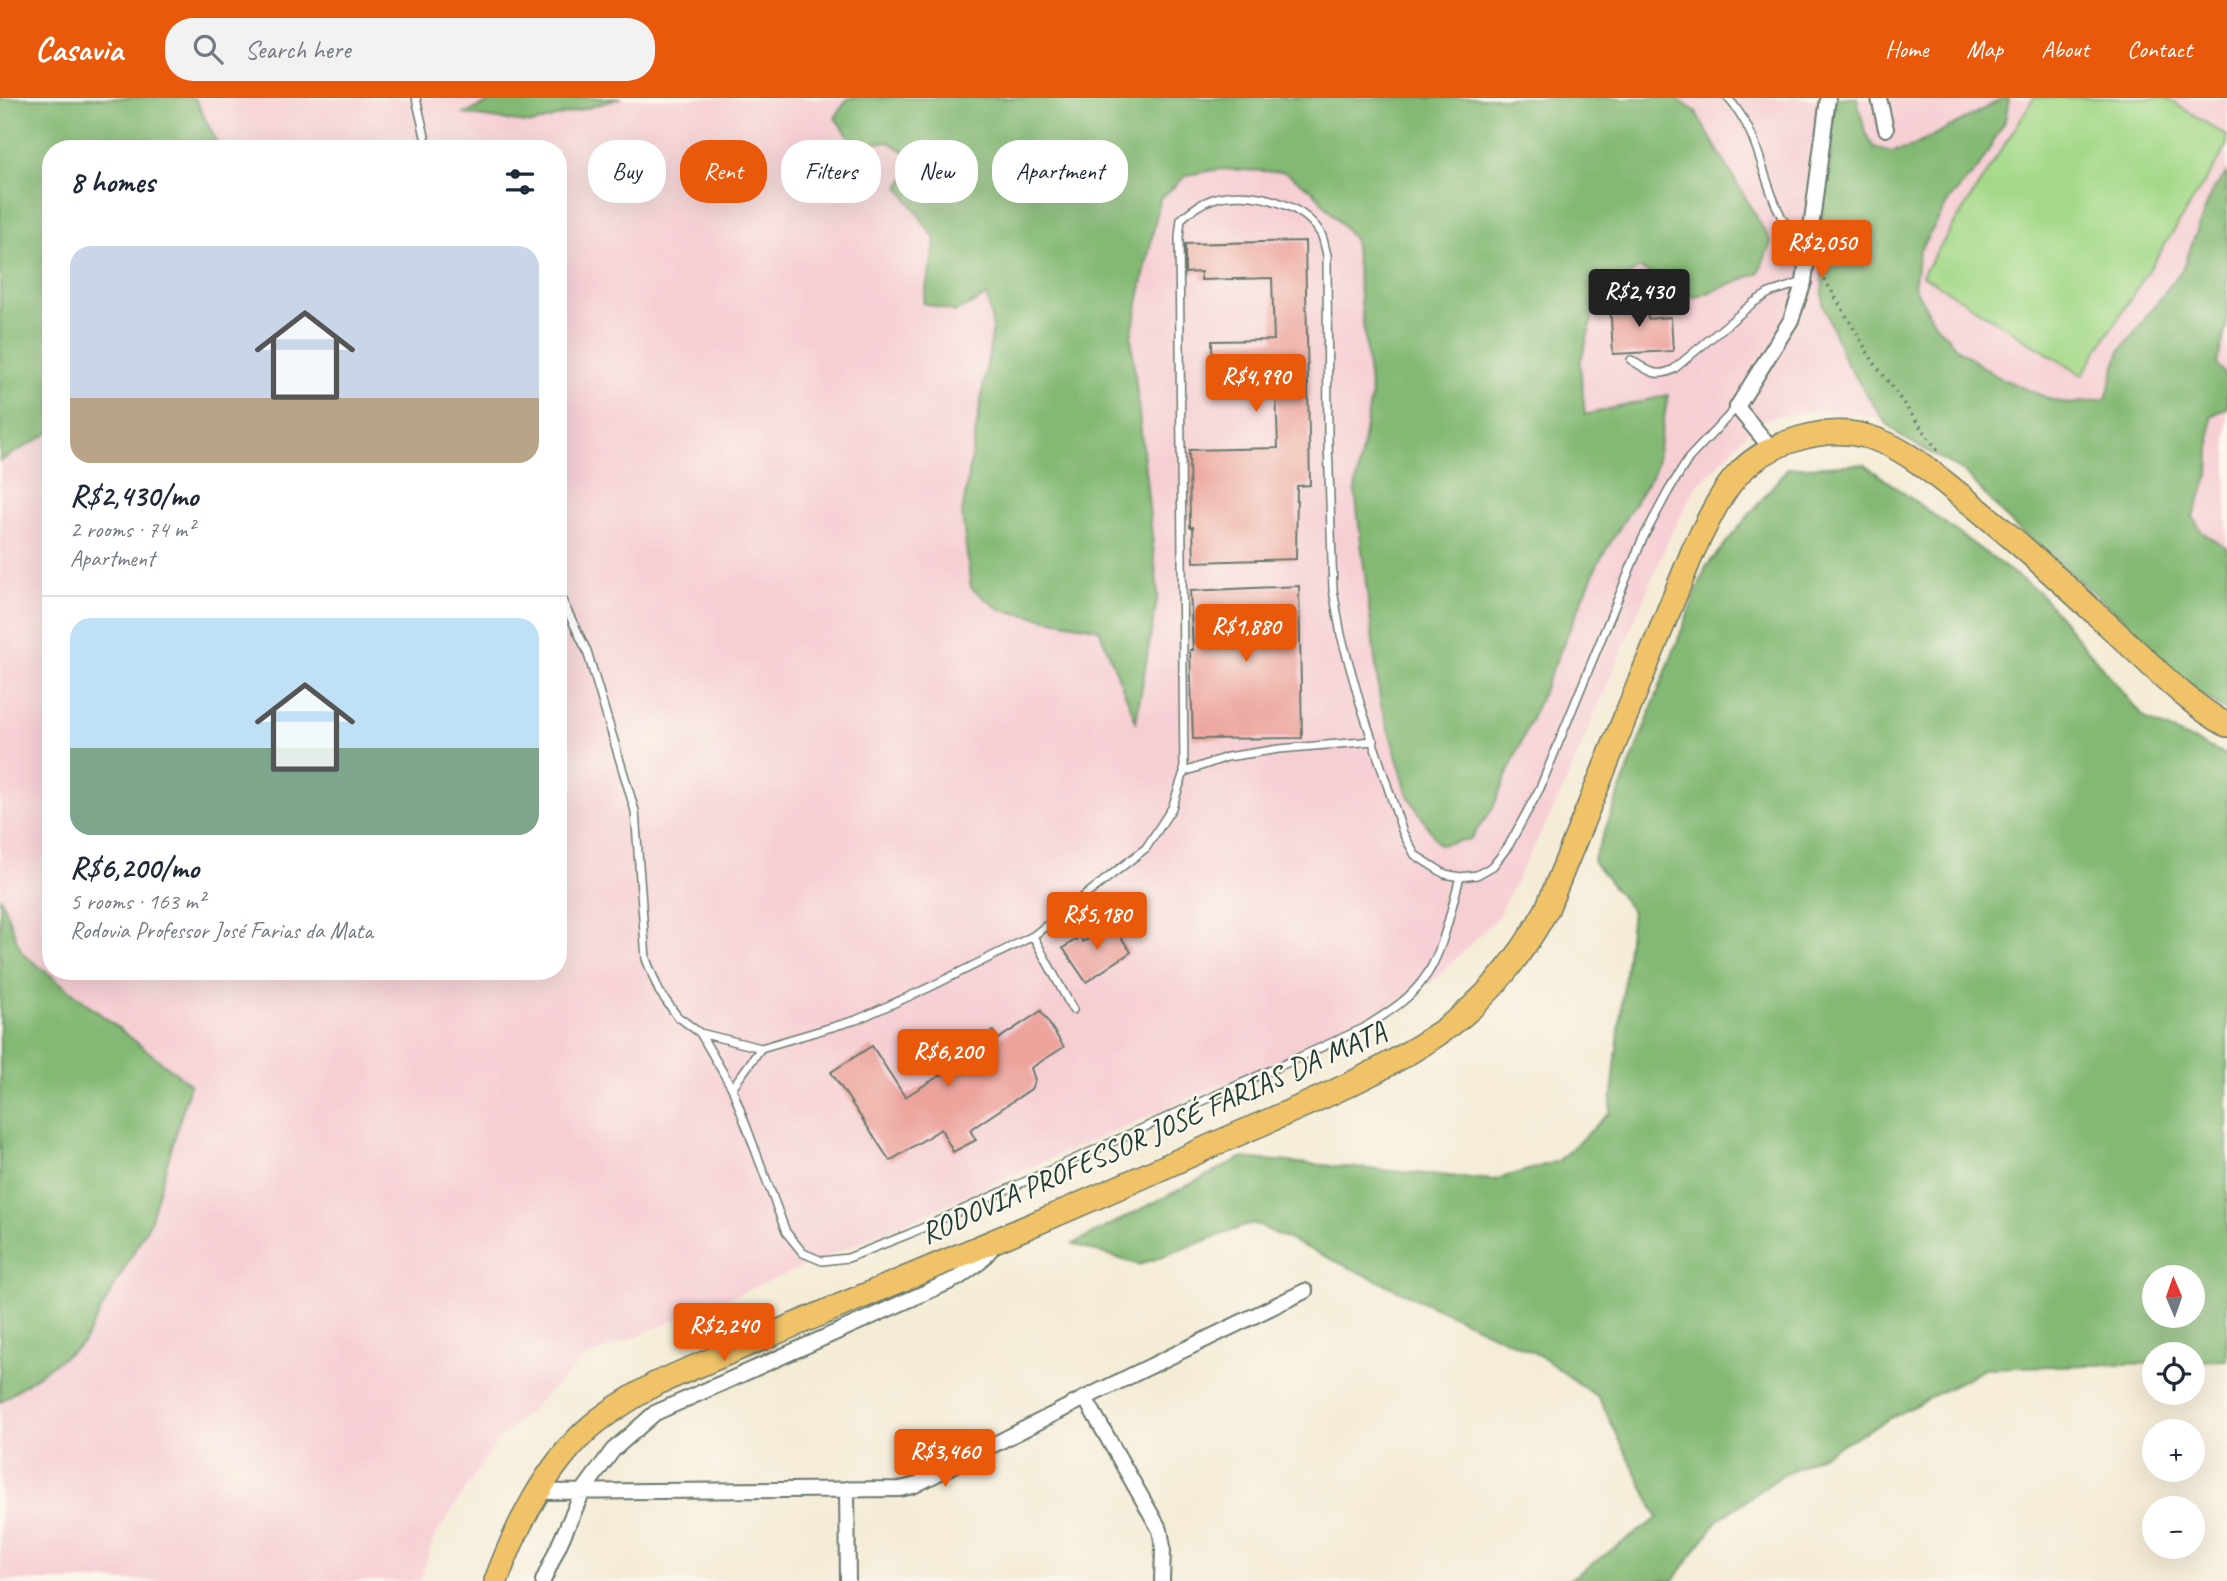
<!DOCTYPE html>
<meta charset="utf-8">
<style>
body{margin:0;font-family:Caveat,sans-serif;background:#f2f2f3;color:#1f2937;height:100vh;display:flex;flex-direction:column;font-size:26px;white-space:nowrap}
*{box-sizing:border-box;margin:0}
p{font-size:23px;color:#747a83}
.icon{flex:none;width:38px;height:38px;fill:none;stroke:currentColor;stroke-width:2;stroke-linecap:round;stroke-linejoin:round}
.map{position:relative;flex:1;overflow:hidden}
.sheet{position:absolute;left:42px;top:42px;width:525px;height:840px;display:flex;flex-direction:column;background:#fff;border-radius:28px;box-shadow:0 7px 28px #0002}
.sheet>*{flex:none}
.top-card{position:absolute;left:588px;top:42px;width:665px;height:63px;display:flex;gap:14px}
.needle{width:46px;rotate:358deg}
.fabs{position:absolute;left:2142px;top:1167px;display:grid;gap:14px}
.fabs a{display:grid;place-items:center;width:63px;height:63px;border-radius:50%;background:#fff;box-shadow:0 7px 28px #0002;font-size:35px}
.price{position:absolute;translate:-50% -60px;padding:0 16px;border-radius:7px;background:#ea580c;color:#fff;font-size:23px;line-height:46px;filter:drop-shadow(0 2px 4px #0008)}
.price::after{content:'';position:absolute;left:50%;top:42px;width:21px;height:16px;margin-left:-10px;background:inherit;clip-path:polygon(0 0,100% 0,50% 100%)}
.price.current{background:#222;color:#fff}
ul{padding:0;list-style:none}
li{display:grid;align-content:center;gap:14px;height:371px;padding:0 28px}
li+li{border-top:2px solid #e0e1e3}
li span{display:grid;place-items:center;height:217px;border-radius:21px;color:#555}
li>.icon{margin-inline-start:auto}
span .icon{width:126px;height:126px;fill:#fffc;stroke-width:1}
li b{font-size:30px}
h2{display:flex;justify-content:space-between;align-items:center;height:84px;padding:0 28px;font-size:30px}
.pill{padding:0 24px;border-radius:28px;background:#fff;box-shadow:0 7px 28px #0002;font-size:24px;line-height:63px}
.pill.current{background:#ea580c;color:#fff}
header{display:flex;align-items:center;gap:42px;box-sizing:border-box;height:98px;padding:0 35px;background:#ea580c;color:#fff}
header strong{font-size:33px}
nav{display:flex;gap:38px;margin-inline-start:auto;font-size:24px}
.search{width:490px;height:63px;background:#f2f2f3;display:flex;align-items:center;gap:18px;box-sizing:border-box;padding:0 24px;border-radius:28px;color:#747a83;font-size:26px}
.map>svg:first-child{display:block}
</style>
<header>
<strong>Casavia</strong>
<div class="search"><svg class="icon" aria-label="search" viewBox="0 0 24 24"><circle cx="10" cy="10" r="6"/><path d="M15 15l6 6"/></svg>Search here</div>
<nav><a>Home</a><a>Map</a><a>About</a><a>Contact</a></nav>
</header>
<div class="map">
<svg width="2227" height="1483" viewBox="0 0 2227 1483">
<rect width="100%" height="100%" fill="#fbf7ec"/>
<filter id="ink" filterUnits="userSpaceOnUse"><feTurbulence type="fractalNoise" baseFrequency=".0143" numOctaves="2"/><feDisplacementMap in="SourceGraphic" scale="14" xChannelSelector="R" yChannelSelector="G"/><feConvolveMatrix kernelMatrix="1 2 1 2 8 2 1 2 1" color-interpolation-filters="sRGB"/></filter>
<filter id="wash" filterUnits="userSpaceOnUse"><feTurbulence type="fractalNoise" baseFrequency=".00686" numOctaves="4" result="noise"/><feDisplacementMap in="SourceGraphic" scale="28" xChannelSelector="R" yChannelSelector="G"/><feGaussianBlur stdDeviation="1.57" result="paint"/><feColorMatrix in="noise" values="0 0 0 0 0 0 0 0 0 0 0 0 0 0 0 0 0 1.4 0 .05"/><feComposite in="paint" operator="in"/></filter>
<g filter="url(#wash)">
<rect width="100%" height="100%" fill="#f5ecd7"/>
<!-- built -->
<path fill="#f6cfd5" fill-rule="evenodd" d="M0,0H2227V588L1926,327L1861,317L1808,314L1758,322L1715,371L1697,387L1671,436L1562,694L1498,818L1437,880L1332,941L1146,1019L836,1155L585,1260L497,1343L434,1440L420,1483H0ZM51,51H558V873H51Z"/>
<!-- green -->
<path fill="#a5d989" stroke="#628b5e" stroke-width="2" d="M2034,0H2166L2227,38V49L2082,277L1922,177Z"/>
<!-- forest -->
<path fill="#84b975" stroke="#527b54" stroke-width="2" fill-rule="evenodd" d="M0,0H195L220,51H51V334L0,363Z
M498,0H621L532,26L464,16Z
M848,0H1675L1695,13L1771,144L1759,175L1695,200L1639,170L1598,199L1580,266L1585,317L1668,297L1655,372L1598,465L1492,712L1470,741L1439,747L1408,697L1380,603L1355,393L1371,298L1354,141L1312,92L1285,74L1219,71L1187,77L1160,101L1131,239L1158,495L1136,623L1099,531L1001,512L971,490L962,416L993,231L987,198L955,214L923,205L936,142L899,89L917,61L889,44L855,46L835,20Z
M1834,0H1857L1865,34L1874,49L1891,54L1910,50L2004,0H2009L2005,23L1979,69L1950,101L1919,154L1914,189L1935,226L1960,253L1998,279L2052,302L2069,306L2106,301L2119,255L2183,170L2212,93L2227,75V232L2225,233L2217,266L2227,280V310L2211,318L2209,377L2193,419L2202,434L2227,450V614L2192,590L2160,562L2124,521L2011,425L1964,374L1902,339L1885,324L1845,263L1823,206L1821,122L1829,76Z
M1864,366L2040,495L2145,621L2227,657V1262L2193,1263V1256H2154V1265L1986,1270L1783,1377L1719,1421L1673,1483H1567L1658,1420L1599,1300L1539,1257L1253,1125L1139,1167L1073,1146L1241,1060L1494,1082L1558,1063L1610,1015L1632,813L1593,763L1706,469L1788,370ZM2154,1180H2193V1218H2154Z
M0,798L22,855L190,986L150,1124L83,1245L0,1304Z"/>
<g id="blocks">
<!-- building -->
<path fill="#eca49d" d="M1305,143L1310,387L1297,388L1296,461L1194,464L1193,429H1190L1189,352L1278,350L1276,293L1213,295L1212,243L1274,242L1272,180L1201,182V174L1185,175V146Z
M1646,201L1648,221L1671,219L1673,253L1613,256L1610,203Z
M1299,488L1302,640L1193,641L1190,552H1193L1190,493Z
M1111,825L1131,854L1086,884L1063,850L1080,839L1083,844Z
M1041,913L1064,949L1031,970L1035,982L1031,991L970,1032L976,1042L953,1054L941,1031L890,1063L831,974L872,948L905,999L952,970L947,964L993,933L998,941Z"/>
</g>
</g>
<g filter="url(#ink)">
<use href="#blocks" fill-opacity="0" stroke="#6a7a6d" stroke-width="2"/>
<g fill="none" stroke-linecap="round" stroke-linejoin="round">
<defs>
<path id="service" d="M416,0L428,51
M1728,0C1761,37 1760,77 1781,118C1787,130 1799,141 1808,152
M1631,262C1648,272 1655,281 1674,271L1753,205L1769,195L1803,184
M558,494L587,553L635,713L646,861L659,893L677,918L700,935L732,990L786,1134L803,1155L822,1163L848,1160L909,1136L1364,930C1385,916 1408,903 1423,882C1443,857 1451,810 1460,779
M1184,674L1179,139L1181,121C1191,112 1200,105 1213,101C1246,90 1303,104 1321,136C1324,142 1325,150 1327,157L1328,344L1333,492L1341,537L1360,605L1403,735L1415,757L1445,776L1460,779L1477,777L1493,768L1509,747L1540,690L1642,442L1669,392L1689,360L1737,309
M1073,912L1033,838L1146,750L1172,710L1184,674L1227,659L1279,651L1374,643
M700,935L761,950
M732,990L761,950L856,922L928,890L1033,838"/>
<path id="minor" d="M1879,0L1886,31
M1771,350L1737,309L1791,222L1804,184L1828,0
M1085,1300L1160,1432L1163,1449L1162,1483
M847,1391L848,1483
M538,1394L900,1391L913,1388L1085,1300L1305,1193
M543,1483L583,1393L613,1352L655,1315L958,1180L980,1164L996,1145"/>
<path id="primary" d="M496,1483C515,1431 546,1369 588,1331C608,1313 632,1300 655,1286C838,1207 1023,1134 1204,1051C1284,1015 1369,984 1441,934C1487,902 1520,860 1547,811L1693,453C1707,425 1720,394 1742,372C1771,344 1825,327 1865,338C1901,347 1930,373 1959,396C2015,440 2068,490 2121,539C2154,569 2187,605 2227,627"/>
</defs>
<!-- service casing -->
<use href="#service" stroke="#6a7a6d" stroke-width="10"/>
<!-- minor casing -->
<use href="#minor" stroke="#6a7a6d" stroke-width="18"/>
<!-- primary casing -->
<use href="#primary" stroke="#6a7a6d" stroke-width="26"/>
<!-- path -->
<path stroke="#6a7a6d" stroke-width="3.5" stroke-dasharray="2 5" stroke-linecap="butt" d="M1821,175L1873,263L1938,353"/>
<!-- service -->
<use href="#service" stroke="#fff" stroke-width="7"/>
<!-- minor -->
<use href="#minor" stroke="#fff" stroke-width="14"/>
<!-- primary -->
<use href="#primary" stroke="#f1c369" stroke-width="23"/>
</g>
</g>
<g text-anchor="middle" stroke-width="5" stroke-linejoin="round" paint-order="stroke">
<!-- street labels -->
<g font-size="30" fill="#1f3d34" stroke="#fbf7ec">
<text transform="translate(1153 1034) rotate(-24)" y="10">RODOVIA PROFESSOR JOSÉ FARIAS DA MATA</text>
</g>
</g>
</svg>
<div class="fabs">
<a><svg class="needle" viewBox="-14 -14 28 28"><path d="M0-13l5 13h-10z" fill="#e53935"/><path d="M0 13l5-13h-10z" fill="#747a83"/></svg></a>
<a><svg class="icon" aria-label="locate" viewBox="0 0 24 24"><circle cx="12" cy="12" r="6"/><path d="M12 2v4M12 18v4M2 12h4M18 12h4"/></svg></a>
<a>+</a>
<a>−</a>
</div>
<b class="price" style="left:1822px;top:182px">R$2,050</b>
<b class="price current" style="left:1639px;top:231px">R$2,430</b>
<b class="price" style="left:1256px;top:316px">R$4,990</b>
<b class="price" style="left:1246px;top:566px">R$1,880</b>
<b class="price" style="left:1097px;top:854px">R$5,180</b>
<b class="price" style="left:948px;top:991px">R$6,200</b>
<b class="price" style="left:724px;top:1265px">R$2,240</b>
<b class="price" style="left:945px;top:1391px">R$3,460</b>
<div class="top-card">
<a class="pill">Buy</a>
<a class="pill current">Rent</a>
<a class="pill">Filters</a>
<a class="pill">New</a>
<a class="pill">Apartment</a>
</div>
<section class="sheet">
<h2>8 homes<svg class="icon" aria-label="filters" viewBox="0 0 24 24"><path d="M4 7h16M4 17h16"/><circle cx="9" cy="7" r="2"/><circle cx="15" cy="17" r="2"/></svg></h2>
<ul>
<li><span style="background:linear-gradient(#c9d6e8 70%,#b9a48a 0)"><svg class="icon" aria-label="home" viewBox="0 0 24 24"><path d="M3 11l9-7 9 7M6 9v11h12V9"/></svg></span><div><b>R$2,430/mo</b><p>2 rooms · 74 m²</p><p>Apartment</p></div></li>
<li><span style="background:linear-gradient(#bfe0f5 60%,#7fa58c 0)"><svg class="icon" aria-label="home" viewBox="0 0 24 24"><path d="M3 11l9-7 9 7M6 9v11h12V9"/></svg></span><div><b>R$6,200/mo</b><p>5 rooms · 163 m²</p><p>Rodovia Professor José Farias da Mata</p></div></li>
</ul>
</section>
</div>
